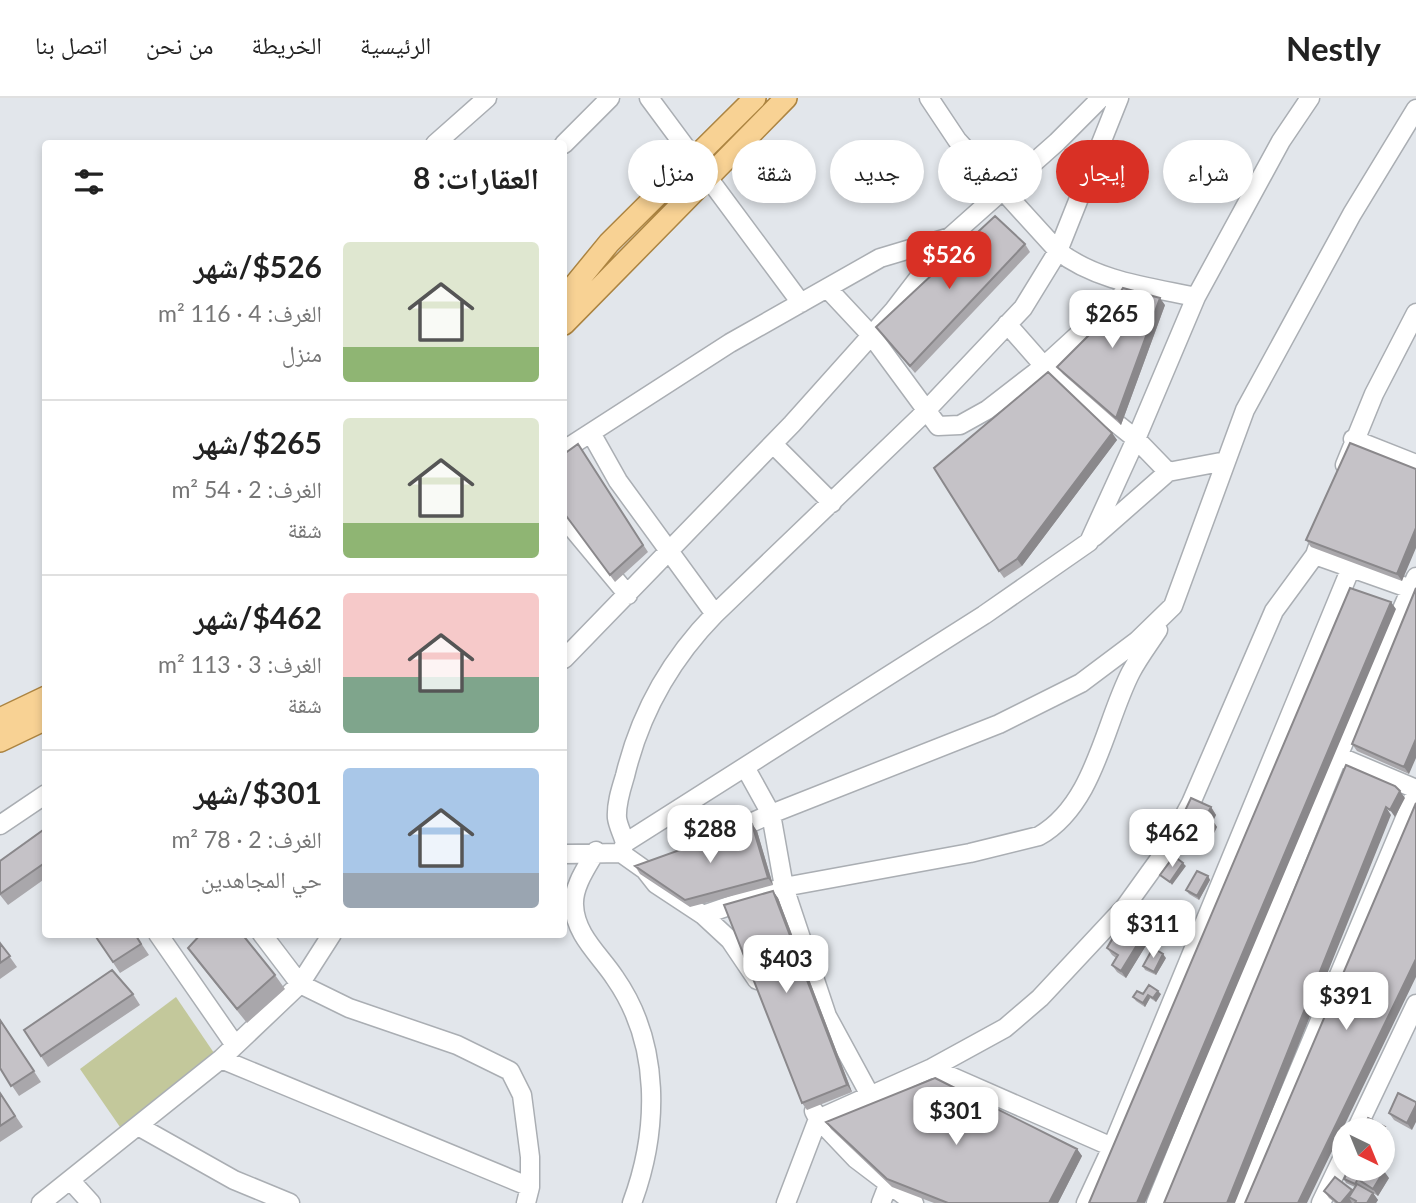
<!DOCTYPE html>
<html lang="ar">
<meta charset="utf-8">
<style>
body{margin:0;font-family:Lato,"Noto Naskh Arabic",sans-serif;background:#f6f6f6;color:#222;direction:rtl;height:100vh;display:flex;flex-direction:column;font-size:26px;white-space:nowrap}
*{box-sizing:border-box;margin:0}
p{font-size:23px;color:#767676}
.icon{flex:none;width:38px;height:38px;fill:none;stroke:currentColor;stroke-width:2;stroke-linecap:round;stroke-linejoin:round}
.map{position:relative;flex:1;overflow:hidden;direction:ltr}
.drawer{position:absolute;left:42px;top:42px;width:525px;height:798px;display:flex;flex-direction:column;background:#fff;border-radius:7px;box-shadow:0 4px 10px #0003;direction:rtl}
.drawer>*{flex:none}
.guide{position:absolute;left:588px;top:42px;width:665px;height:63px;direction:rtl;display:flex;gap:14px}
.needle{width:46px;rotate:137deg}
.buttons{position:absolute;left:1332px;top:1020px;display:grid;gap:14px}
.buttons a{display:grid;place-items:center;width:63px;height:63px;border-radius:50%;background:#fff;box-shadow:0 4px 10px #0003;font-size:35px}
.price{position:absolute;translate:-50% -60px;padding:0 16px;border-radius:14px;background:#fff;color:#222;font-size:23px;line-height:46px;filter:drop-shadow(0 2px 4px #0008)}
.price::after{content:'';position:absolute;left:50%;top:42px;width:21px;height:16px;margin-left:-10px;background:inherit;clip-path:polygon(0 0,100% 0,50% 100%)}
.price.selected{background:#d93025;color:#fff}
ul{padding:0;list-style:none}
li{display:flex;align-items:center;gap:21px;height:175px;padding:0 28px}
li+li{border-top:2px solid #e0e0e0}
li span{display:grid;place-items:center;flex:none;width:196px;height:140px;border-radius:7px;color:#555}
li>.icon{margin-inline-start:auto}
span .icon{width:84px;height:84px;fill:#fffc;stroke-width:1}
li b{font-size:30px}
h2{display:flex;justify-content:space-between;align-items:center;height:84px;padding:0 28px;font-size:30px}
.chip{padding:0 24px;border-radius:32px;background:#fff;box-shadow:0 4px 10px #0003;font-size:24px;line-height:63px}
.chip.selected{background:#d93025;color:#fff}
header{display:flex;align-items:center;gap:42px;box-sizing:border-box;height:98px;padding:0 35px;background:#fff;border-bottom:2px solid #e0e0e0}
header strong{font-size:33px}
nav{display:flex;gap:38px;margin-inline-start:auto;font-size:24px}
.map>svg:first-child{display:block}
</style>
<header>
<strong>Nestly</strong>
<nav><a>الرئيسية</a><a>الخريطة</a><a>من نحن</a><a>اتصل بنا</a></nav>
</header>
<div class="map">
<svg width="1416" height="1105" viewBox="0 0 1416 1105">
<rect width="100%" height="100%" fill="#e2e6eb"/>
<!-- green -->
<path fill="#c3c89b" d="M176,899L214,955L120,1029L80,971Z"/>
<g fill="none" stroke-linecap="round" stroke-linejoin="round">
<defs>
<path id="minor" d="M649,0L801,205
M929,0L957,42L1058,153C1096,183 1149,189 1196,199
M435,46L487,0
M564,46L610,0
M827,190L871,237L938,328L960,327L987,312L1044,268L1134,186
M1007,226L1044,268L1136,341L1168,374
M591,335L618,383L715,516
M1353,341L1416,366
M773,346L832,405
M564,352L730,245L880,160L950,139
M1345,367L1374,296L1416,215
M564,420L628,497
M1094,439L1168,374L1226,363
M1315,457L1411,491
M564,561L792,326L894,212L950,139L1057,44L1101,0
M1338,658L1416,691
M745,669L771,716L784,789L827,918L871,999
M0,727L46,696
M707,744L771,716L999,626L1081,585L1137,543L1173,508L1245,312L1352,116L1416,11
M625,745C623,737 618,728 617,720C616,706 621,691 625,678C640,615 670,562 715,516L919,320L1023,210L1058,153L1119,0
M596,753C587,769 573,788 574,807C575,837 600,857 615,880C661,946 659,1032 632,1105
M621,755L625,745L984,517L1089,444L1136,341L1196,199L1281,43L1310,0
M564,756L621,755L645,772L656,786L703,817L730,842L757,882
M703,817L784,789L970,755L1039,738C1095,706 1104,626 1131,574C1139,559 1149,546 1158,532
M158,836L235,947
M262,836L300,886L349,910L457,947L510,973L522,997L530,1059V1089L526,1105
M221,961L530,1089
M932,970L1112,1049
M814,1013L818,1021L856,1061L914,1105
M138,1028L234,1082L290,1105
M1356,1032L1416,906
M71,1083L91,1105
M41,1105L221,961L300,886L332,836
M786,1105L818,1021L932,970L1005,930L1040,900L1125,809L1166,752L1191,705L1274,513L1315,457L1324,430
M881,1105L888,1087
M1086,1105L1112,1049L1350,472
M1156,1105L1338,658L1416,479
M1243,1105L1416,694
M1321,1105L1344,1057"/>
<path id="major" d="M564,200L609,145L755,0
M564,226L786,0
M0,621L46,599
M0,643L46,621"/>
</defs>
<!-- minor casing -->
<use href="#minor" stroke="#aaaeb3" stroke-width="21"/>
<!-- major casing -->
<use href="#major" stroke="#ac8441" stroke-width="24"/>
<!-- minor -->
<use href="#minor" stroke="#fff" stroke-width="18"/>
<!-- major -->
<use href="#major" stroke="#f8d294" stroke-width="21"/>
</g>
<!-- wall -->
<path fill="#a9a7ab" d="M1025,146L1030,154L915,275L876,229Z
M1165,207L1121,327L1063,276L1057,269L1099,227Z
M1112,335L1117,342L1022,468L1004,480L999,473Z
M578,346L648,454L615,484L564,415Z
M1416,371L1402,483L1311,449L1306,442Z
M1416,490L1409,676L1357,653L1352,646Z
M1211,709L1216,717L1213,723L1217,729L1214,735L1203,730L1201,734L1187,727L1182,719Z
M752,726L757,733L773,787L690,809L640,776L635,768Z
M46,730V780L8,807L0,797V763Z
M1208,778L1210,782L1199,802L1189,796L1186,792Z
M773,793L778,800L852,994L807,1012L802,1005Z
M1148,829L1153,836L1126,880L1117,874L1112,867L1116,860L1112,857L1107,850Z
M94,836H135L149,857L120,875Z
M0,845L17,869L0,881Z
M188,850L275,877L285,891L247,925L198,864Z
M1166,860L1156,877L1145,872L1143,868Z
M133,896L140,907L48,969L24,932Z
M1143,896H1161L1156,904L1150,900L1145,909L1136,903L1133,899Z
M0,921L41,984L19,998L0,970Z
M0,995L23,1029L0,1044Z
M1398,995L1412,1032L1394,1022L1389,1015Z
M826,1024L1077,1051L1082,1058L1058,1105H934L892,1089L831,1031Z
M1357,1079L1389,1080L1378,1098L1373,1095L1378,1102L1376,1105H1335L1329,1100L1324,1093L1353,1094L1355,1089L1346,1085L1344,1081Z"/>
<!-- shaded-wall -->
<path fill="#8a888b" d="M1160,200L1165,207L1121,327L1116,320Z
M1112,335L1117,342L1022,468L1017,461Z
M1416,430V450L1402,483L1397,476Z
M1391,504L1396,511L1145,1105H1137Z
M1416,641V660L1409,676L1404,669Z
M1400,693L1405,700L1395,719L1390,712Z
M1211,709L1216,717L1213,723L1217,729L1214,735L1209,728L1206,719Z
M1386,709L1391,717L1235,1105H1227Z
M1198,723L1203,730L1201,734L1196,727Z
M752,726L757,733L773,787L768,780Z
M1183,765L1186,768L1172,787L1170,784Z
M1208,778L1210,782L1199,802L1197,798Z
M773,793L778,800L852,994L847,987Z
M1148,829L1153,836L1126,880L1121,873Z
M1163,856L1166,860L1156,877L1154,874Z
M1416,861V879L1307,1105H1298Z
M1158,893L1161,896L1156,904L1153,900Z
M1148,897L1150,900L1145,909L1143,905Z
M1416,1007V1024L1412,1032L1407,1025Z
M1385,1029L1388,1032L1382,1043V1034Z
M1077,1051L1082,1058L1058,1105H1049Z
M1384,1073L1389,1080L1378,1098L1373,1091Z
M1352,1092L1357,1100L1349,1099L1352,1105H1341Z
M1373,1095L1378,1102L1376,1105H1367Z"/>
<!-- building -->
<path fill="#c5c2c7" stroke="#8a888b" stroke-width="2" d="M995,118L1025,146L910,268L876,229Z
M1123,190L1160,200L1116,320L1057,269L1099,227Z
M1048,274L1112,335L1017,461L999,473L934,370Z
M1350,345L1416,371V430L1397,476L1306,442Z
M578,346L643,447L610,477L564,415V356Z
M1350,490L1391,504L1137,1105H1089Z
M1416,490V641L1404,669L1352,646Z
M1346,667L1395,688L1400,693L1390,712L1386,709L1227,1105H1164Z
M1191,700L1211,709L1206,719L1212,722L1209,728L1198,723L1196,727L1182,719Z
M1416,705V861L1298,1105H1245Z
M752,726L768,780L685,802L635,768Z
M46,730V764L0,796V763Z
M1174,758L1183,765L1170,784L1160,777Z
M1197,773L1208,778L1197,798L1186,792Z
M773,793L847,987L802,1005L724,807Z
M1127,816L1148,829L1121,873L1112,867L1118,857L1107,850Z
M94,836H135L141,846L113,864Z
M201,836H242L275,877L237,911L188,850Z
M0,845L10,858L0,865Z
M1153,850L1163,856L1154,874L1143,868Z
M112,872L133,896L41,958L24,932Z
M1149,887L1158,893L1153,900L1148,897L1143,905L1133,899L1137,893L1143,896Z
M0,922L34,973L11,988L0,970Z
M935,980L1077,1051L1049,1105H948L887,1081L826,1024Z
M0,995L15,1018L0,1028Z
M1398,995L1416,1004V1007L1407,1025L1389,1015Z
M1368,1020L1385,1029L1382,1034V1032H1362Z
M1362,1071H1381L1384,1073L1373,1091L1356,1080Z
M1347,1075L1357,1079L1356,1080L1358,1081L1355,1086L1344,1081Z
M1335,1079L1352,1092L1341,1105H1338L1324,1093Z
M1357,1086L1373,1095L1367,1105H1355L1356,1103L1349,1099Z"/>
</svg>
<div class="buttons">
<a><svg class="needle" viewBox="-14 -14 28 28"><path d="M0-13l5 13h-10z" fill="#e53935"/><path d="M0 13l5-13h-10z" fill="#767676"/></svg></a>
</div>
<b class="price selected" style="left:949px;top:193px">$526</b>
<b class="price" style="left:1112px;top:252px">$265</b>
<b class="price" style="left:710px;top:767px">$288</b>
<b class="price" style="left:1172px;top:771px">$462</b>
<b class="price" style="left:1153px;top:862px">$311</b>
<b class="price" style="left:786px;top:897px">$403</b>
<b class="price" style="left:1346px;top:934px">$391</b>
<b class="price" style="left:956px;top:1049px">$301</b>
<div class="guide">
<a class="chip">شراء</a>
<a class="chip selected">إيجار</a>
<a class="chip">تصفية</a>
<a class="chip">جديد</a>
<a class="chip">شقة</a>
<a class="chip">منزل</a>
</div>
<section class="drawer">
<h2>العقارات: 8<svg class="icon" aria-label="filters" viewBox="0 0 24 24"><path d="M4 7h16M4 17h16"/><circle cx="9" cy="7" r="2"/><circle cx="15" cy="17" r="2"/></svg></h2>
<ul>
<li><span style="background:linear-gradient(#dfe7d0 75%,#8fb573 0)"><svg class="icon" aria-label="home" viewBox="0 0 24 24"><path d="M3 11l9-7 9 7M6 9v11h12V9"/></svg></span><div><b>$526/شهر</b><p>الغرف: 4 · 116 m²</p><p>منزل</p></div></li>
<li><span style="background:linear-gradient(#dfe7d0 75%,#8fb573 0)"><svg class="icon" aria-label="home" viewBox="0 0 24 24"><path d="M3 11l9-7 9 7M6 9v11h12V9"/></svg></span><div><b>$265/شهر</b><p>الغرف: 2 · 54 m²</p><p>شقة</p></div></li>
<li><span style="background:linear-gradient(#f6c9c9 60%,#7fa58c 0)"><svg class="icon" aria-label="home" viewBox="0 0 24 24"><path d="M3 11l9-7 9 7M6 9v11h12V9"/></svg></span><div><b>$462/شهر</b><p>الغرف: 3 · 113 m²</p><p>شقة</p></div></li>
<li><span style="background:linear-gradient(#a9c7e8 75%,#9aa5b1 0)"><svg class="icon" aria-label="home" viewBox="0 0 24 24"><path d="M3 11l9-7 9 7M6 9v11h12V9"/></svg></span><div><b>$301/شهر</b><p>الغرف: 2 · 78 m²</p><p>حي المجاهدين</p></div></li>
</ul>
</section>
</div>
